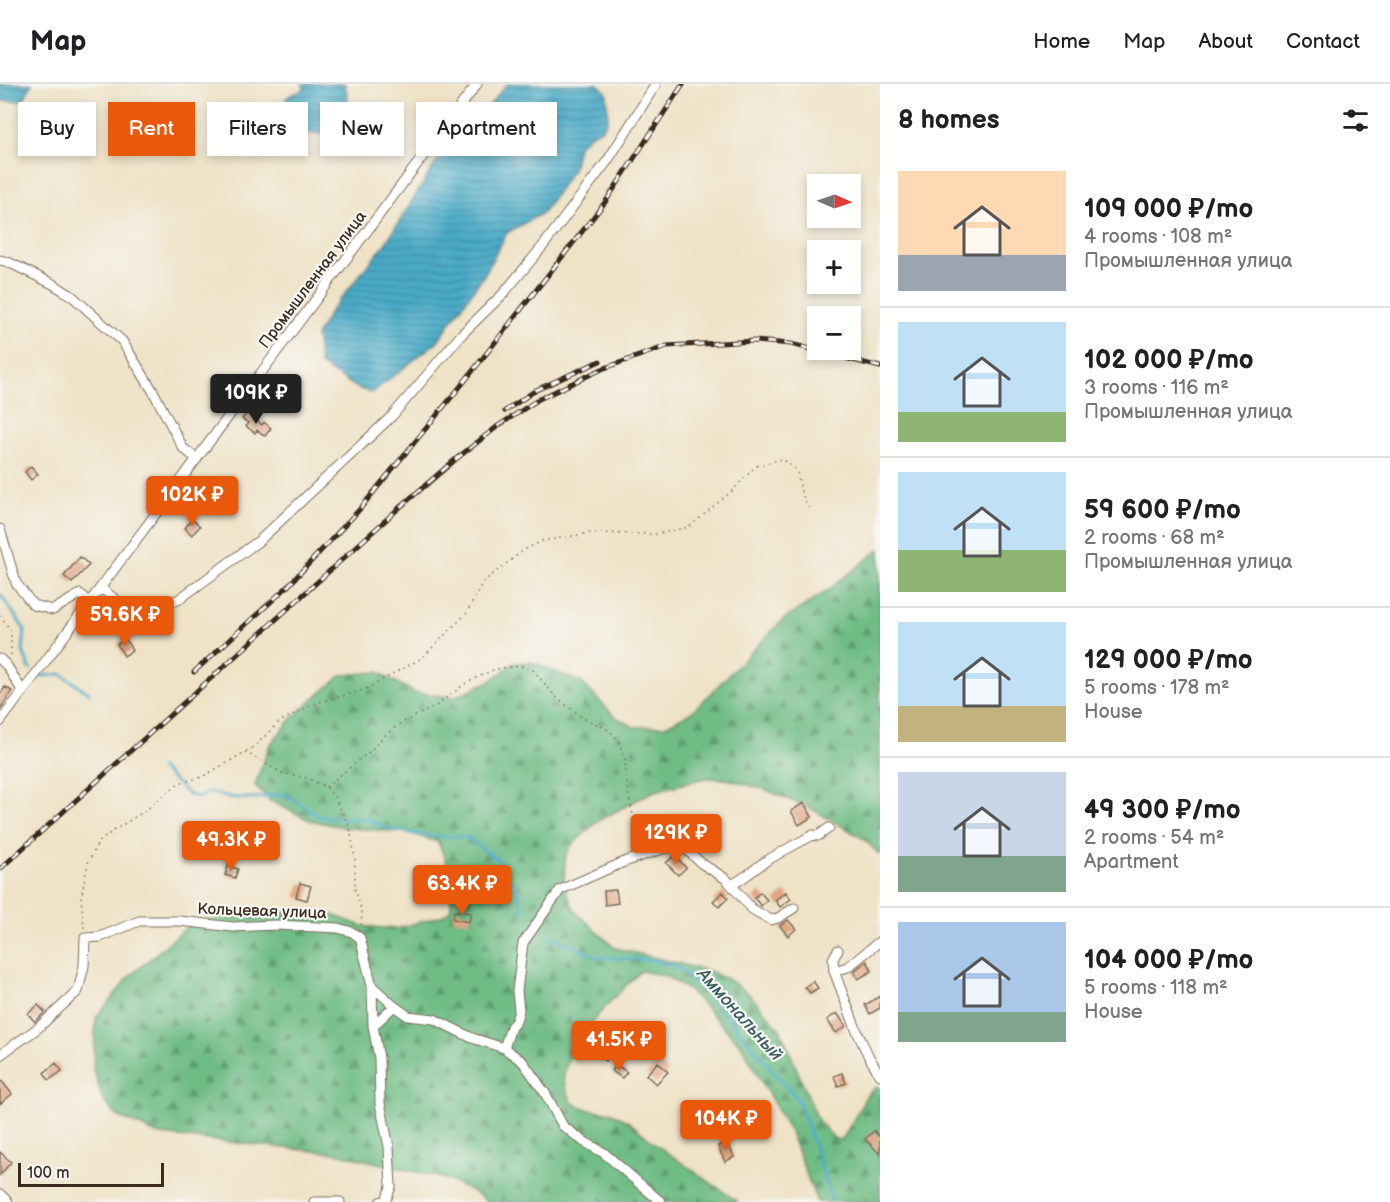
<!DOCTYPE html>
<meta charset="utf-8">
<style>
body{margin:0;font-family:"Balsamiq Sans",sans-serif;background:#f2f2f2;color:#202124;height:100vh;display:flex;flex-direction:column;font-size:22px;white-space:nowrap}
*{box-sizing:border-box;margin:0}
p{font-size:20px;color:#757577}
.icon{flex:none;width:33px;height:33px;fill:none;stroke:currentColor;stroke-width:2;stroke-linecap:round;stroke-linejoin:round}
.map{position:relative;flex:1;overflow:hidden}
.sheet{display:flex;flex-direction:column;background:#fff;width:510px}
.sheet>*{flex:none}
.guide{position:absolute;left:18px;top:18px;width:570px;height:54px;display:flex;gap:12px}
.needle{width:39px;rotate:92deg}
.controls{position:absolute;left:807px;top:90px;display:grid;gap:12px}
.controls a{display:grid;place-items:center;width:54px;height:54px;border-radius:0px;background:#fff;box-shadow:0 3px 9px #0003;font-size:30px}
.scale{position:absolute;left:18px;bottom:15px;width:146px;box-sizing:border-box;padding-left:6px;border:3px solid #3b2a1e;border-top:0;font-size:16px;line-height:21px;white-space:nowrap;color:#3b2a1e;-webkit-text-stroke:4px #f6f6f2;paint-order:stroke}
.price{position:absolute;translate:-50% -51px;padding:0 14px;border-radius:6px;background:#ea580c;color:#fff;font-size:20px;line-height:39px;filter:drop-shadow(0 2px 3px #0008)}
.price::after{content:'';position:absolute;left:50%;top:36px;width:18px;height:14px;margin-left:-9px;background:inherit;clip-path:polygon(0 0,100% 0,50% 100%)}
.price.selected{background:#222;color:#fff}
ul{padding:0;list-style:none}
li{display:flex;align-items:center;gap:18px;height:150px;padding:0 18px}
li+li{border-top:2px solid #e0e0e0}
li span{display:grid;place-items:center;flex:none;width:168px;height:120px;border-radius:0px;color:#555}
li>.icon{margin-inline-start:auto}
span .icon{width:72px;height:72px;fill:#fffc;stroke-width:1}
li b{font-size:26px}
h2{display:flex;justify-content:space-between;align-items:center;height:72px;padding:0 18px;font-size:26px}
.chip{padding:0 21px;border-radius:0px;background:#fff;box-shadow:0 3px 9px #0003;font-size:21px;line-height:54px}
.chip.selected{background:#ea580c;color:#fff}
header{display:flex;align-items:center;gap:36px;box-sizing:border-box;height:84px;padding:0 30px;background:#fff;border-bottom:2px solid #e0e0e0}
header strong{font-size:28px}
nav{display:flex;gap:33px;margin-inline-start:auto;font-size:21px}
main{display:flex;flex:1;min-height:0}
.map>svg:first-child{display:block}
</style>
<header>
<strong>Map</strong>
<nav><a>Home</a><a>Map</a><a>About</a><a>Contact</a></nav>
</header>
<main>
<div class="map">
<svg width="880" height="1118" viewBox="0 0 880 1118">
<defs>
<pattern id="forest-firs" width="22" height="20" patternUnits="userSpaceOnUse" patternTransform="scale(1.5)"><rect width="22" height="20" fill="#6fbc85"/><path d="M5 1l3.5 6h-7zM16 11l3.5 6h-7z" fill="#5c996c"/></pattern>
<pattern id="water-rules" width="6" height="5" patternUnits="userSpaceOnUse" patternTransform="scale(1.5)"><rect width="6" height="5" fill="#48aac8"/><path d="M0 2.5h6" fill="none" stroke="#3d8ba2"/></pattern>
</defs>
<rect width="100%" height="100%" fill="#f6f6f2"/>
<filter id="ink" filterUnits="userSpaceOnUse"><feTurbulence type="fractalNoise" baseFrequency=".0167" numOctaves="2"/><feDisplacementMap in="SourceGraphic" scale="12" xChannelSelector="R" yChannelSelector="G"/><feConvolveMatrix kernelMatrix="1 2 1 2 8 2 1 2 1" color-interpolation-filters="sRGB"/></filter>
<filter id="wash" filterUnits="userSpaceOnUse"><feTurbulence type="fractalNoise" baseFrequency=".008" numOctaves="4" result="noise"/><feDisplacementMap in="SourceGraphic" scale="24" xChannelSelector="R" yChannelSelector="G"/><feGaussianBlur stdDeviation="1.35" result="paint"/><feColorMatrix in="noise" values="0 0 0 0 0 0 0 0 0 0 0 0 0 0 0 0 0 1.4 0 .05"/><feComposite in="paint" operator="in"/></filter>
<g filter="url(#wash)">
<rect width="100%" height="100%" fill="#efe2c6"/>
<!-- forest -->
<path fill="url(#forest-firs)" stroke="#557352" stroke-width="1.5" d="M880,465V771L864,755L816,727L764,705L727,695L705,694L652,708L598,737L570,763L565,774L564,802L575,827L615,864L709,887L731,897L750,911L780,945L819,1038L835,1055L842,1056L867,1011L876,1003L880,1004V1118H817L790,1048L741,961L690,907L666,892L641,887C617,910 567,958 564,992C563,1001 569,1011 572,1019L590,1026L610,1028L629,1038L655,1060L738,1118H488L476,1109L446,1095L335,1069L159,1051L117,1032L103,1016L93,985L96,934L129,893L188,842L208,836L288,828L330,830L362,842L395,845L444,831L451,825L450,787L438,758L405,748L348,744L309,736L270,717L255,701L269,662L295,631L342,591L378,588L415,609L454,613L492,596L513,579L532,578L582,599L614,632L634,643L665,642L692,628L783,536L828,506Z"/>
<!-- water -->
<path fill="url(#water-rules)" stroke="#426a73" stroke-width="1.5" d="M0,0H32L23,17H0Z
M302,0H345L351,31L346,51L308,49L290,72L270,74L271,57L287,49L278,28L288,12L305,5Z
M507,0H598L607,9L608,35L602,45L590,51L578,62L573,85L543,129L507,149L486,188L437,258L372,309L359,305L320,281L316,252L330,228L385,160L437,77L455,63Z"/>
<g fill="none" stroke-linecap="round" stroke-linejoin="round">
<!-- stream -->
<path stroke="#48aac8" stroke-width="3" d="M0,510L25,546L23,567L30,585
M42,592L61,590L89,609
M160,684L189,711L200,713L209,708C236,717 256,715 284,710L321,733L346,735L365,734L390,745L429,752L466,753L498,776L518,807L523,829
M550,852L597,873L653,876L678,883L712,915L799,1017L833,1118"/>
</g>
<g id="blocks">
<!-- building -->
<path fill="#e0a481" d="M247,329L262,341L264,338L271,344L265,352L257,346L255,349L246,342L248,339L242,335Z
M31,382L38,390L31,396L25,388Z
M192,435L200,442L192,451L185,444Z
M80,473L89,481L72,499L64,492Z
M126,555L132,567L124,572L117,560Z
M5,603L12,607L0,626V611Z
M804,719L812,733L799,741L791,727Z
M706,748L712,757L703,764L696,755Z
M675,771L686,784L678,791L666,779Z
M228,782L238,785L235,794L225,791Z
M300,799L311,802L307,816L296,813Z
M616,806L618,819L605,821L604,807Z
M723,808L728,814L719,823L713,817Z
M760,808L767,816L761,822L754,814Z
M786,808L791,815L780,823L775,816Z
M454,827L471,829L469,838L453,835Z
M788,836L796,845L788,852L780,842Z
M867,877L872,887L858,895L854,887Z
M813,897L818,904L810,909L805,903Z
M880,912V924L870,930L865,921Z
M38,921L45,928L35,938L28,930Z
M837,929L846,942L836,949L827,936Z
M597,958L612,968L606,977L591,967Z
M658,978L668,988L656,1000L646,991Z
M56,979L62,987L49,996L44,989Z
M616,981L627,988L622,994L612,987Z
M842,989L846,999L838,1002L834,992Z
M0,995L12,1010L0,1020Z
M874,1047L880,1053V1070L865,1055Z
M727,1057L734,1073L725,1078L718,1062Z
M0,1068L11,1078L0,1091Z"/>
</g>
</g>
<g filter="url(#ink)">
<use href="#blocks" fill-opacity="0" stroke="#7a6a59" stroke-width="1.5"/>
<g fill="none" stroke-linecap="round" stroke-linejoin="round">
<defs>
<path id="minor" d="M0,176L8,178L53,200L72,212L122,257L153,307L183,364L197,375
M0,445L16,499L33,521L53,526L80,510L90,518
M101,504L121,520L144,522L178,516L260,456L392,332L462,250L503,210L543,162L608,76L656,0
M0,575L7,582L23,608
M0,638L477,0
M731,801C744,795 752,787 763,779C779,769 796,760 813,751L818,752L829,744
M838,866L833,875L834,887L856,945L869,973L880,991
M834,887L848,883L880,857
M372,902L373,942L379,974L380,1019L389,1063L391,1103L386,1116L380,1118
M373,942L394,922
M504,964L511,943L516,937L519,926L517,907L523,859L560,806L624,778L665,764H678L688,767L701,779L726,795L752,825L771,836L778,834L794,824
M0,971L38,944L78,907L84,882L85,854L100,853L139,837H180L233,843L276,841L338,844L352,848L360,854L372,902L394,922L408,932L434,935L472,954L504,964L523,978L545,1009L563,1042L583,1057L604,1069L661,1118
M0,1110L8,1118
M314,1118H340"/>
</defs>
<!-- minor casing -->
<use href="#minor" stroke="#7a6a59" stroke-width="11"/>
<!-- path -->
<path stroke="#7a6a59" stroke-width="1.5" stroke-dasharray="1.5 4.5" stroke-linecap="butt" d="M0,531L11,547V571
M245,668L282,689L307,694L326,703L335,714L350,744L355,774V805L362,829L361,841
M326,703L370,667L384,652L401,639L436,622L466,599L495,585L521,582L533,586L556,613L583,634L609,646L618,656L625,676L627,704L633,731L634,765
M84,844L81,813L88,779L98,759L113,747L146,726L179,699L202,693L254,663L279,638L316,619L364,606L422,574L466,530L483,498L524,466L542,457L591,449L656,450L689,443L732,407L756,382L783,375L797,387L801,408L809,424"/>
<!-- minor -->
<use href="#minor" stroke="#fff" stroke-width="9"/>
<defs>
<path id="rail" d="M505,327L536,306L600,277
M194,588L287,503L359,426L464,298L606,117L683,0
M0,785L399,424L456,375L498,342L539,315L602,285L667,262L755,257L791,260L880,283"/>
</defs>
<!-- rail casing -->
<use href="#rail" stroke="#3b2a1e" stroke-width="5"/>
<!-- rail -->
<use href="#rail" stroke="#f6f6f2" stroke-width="3" stroke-dasharray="9" stroke-linecap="butt"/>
</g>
</g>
<g text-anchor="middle" stroke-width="4.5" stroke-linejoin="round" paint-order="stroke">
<!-- street labels -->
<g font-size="16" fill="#3b2a1e" stroke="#f6f6f2">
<text transform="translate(312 195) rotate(-53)" y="6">Промышленная улица</text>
<text transform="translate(262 826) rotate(2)" y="6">Кольцевая улица</text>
</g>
<!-- water labels -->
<g font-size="18" font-style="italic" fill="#405d62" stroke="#f6f6f2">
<text transform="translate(740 930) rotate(48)" y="6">Аммональный</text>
</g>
</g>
</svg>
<div class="controls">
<a><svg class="needle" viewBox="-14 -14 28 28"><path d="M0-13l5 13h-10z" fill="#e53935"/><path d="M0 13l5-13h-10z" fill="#757577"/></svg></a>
<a>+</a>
<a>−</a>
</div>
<div class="scale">100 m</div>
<b class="price selected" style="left:256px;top:341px">109K ₽</b>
<b class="price" style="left:192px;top:443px">102K ₽</b>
<b class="price" style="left:125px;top:563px">59.6K ₽</b>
<b class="price" style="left:676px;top:781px">129K ₽</b>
<b class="price" style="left:231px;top:788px">49.3K ₽</b>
<b class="price" style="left:462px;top:832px">63.4K ₽</b>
<b class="price" style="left:619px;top:988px">41.5K ₽</b>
<b class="price" style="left:726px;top:1067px">104K ₽</b>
<div class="guide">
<a class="chip">Buy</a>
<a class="chip selected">Rent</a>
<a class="chip">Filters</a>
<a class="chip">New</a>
<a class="chip">Apartment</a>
</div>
</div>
<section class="sheet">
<h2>8 homes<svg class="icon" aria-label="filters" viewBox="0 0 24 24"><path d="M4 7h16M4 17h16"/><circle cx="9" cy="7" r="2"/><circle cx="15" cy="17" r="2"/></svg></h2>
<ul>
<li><span style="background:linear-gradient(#ffd9b3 70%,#9aa5b1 0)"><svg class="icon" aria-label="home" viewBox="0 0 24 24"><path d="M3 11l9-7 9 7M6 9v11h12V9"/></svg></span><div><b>109 000 ₽/mo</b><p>4 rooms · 108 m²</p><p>Промышленная улица</p></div></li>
<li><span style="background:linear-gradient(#bfe0f5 75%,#8fb573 0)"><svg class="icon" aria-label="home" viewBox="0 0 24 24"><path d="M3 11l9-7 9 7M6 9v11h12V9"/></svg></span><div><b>102 000 ₽/mo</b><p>3 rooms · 116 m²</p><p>Промышленная улица</p></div></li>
<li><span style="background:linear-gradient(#bfe0f5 65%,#8fb573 0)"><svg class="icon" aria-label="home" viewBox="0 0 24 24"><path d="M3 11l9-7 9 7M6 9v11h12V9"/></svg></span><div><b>59 600 ₽/mo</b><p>2 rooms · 68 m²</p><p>Промышленная улица</p></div></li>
<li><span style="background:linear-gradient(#bfe0f5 70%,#c2b280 0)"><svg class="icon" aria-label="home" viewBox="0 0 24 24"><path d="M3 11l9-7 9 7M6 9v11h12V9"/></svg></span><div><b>129 000 ₽/mo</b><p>5 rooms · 178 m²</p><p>House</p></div></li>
<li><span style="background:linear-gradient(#c9d6e8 70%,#7fa58c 0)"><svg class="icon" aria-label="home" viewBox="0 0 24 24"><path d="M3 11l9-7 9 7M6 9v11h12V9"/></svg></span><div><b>49 300 ₽/mo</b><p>2 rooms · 54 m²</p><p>Apartment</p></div></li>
<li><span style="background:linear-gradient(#a9c7e8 75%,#7fa58c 0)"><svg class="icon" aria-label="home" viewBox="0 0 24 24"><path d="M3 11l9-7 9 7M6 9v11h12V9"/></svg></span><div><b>104 000 ₽/mo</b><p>5 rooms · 118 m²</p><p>House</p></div></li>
</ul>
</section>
</main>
